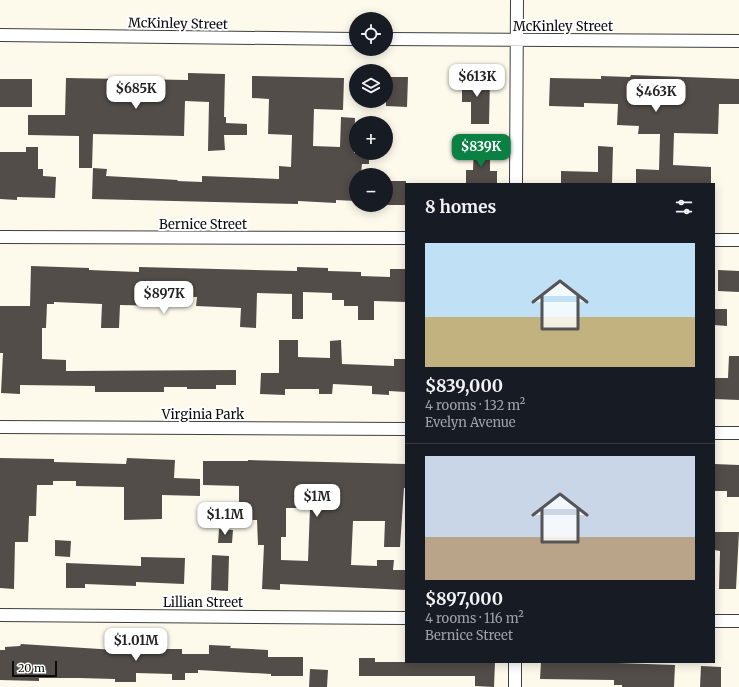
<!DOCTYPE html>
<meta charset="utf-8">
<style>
body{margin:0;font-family:Merriweather,serif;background:#20242c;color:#f1f3f6;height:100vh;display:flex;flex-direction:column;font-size:15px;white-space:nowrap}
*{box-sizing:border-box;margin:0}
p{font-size:13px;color:#9ea1a6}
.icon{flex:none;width:22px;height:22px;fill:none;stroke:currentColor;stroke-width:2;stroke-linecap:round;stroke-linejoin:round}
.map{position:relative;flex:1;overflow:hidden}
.details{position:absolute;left:405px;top:183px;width:310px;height:480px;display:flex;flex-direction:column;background:#171b24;border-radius:0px;box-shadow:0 2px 10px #0003}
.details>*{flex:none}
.fabs{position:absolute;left:349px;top:12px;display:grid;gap:8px}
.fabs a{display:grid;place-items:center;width:44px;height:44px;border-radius:50%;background:#171b24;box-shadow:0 2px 10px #0003;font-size:20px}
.scale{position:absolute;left:12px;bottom:10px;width:45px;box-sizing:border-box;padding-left:4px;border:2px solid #0c0c0c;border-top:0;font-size:11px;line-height:14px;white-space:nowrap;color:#0c0c0c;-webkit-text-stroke:3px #fff;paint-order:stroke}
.price{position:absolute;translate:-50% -34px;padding:0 9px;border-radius:8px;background:#fff;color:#222;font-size:13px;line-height:26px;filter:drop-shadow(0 1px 2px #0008)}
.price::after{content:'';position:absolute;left:50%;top:24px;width:12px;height:9px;margin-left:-6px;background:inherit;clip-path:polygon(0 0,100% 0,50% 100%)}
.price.on{background:#0b8043;color:#fff}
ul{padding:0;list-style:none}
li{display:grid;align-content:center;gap:8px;height:212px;padding:0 20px}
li+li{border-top:1px solid #363941}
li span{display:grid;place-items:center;height:124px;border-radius:0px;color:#555}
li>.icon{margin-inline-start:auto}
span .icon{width:72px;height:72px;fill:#fffc;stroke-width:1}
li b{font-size:17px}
h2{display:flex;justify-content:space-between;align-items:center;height:48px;padding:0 20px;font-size:17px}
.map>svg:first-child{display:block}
</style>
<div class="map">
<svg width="739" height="687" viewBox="0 0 739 687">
<rect width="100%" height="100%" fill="#fdfaec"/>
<!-- building -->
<path fill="#534d49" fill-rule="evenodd" d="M188,73L225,74L224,117H226V123L247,124V135H224L225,150L208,151L209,102L185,101L184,136L93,134L92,168H79V136L28,135V115H65L66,78L188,80Z
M631,75L739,79V104H719L718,134L674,133L673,165L711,167V184H636V169L659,170L660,134H638L639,126L617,125L618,104L584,103V107L549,106L550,78L601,79V76L630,77Z
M252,76L344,78L343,110L314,109L313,146L340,147L341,117L355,118L354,153H369V164H362L361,175H356V201L336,200V203L298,201V204L92,199L93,168L107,169L106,176L178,180L177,181L202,182V176L279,179V166L291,167L292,135L268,134L269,99L252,98Z
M386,77H408L407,107L386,106Z
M462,77L490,78L489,124H471V102H462Z
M0,79H32V107H0Z
M474,146L490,147V171H497V184H466V170H473Z
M598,146L613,147L612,184H561V171L598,172Z
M26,147H38V169H43V176L56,177L55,198L17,197V200L0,199V152H26Z
M386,181H406L405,205H386Z
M31,266L89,268V270L139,272V267L297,271V267L328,268V271L361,272V276L390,277V269H406V302L374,301V320H358V306H344V300H332V293L303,292V319H292V294L257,293L256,328L240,327L241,308L196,306L197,297H170L169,306L120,305L119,328H101L102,304L54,302V304H47L46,328H42V359L66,360V371L236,370V385H216V389H187V387H164V392H95V386L20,385V394L1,393L3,353H0V306H30Z
M718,270L739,271V292L718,291Z
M714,309H727V326L714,325Z
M279,340H298V357L330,358V341L341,340L342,364L394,366V359H406V392L389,391V395L372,394V386L333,384L332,394H319V389H285V395L260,394L261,373H279Z
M729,356H739V400L714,399V378H728Z
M0,458L54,459V462L126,464L127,458L175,460L174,478L200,479V496L162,495V519L124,520V487L76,486V481H53V485H37L36,516H29L28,542H15L14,589L0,588Z
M248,460L406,464V488H404L400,547H384L385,521H353L351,565L377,566V560H394L393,570H406V590L280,584V590L262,589L264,545H258L257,520H239V486L203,485V461H248ZM286,508H310L308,561L281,560V537H286Z
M714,464L739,465V497H727V491H714Z
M219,529L233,530L232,543H218Z
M714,532H739L736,589H719L720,551L714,550Z
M55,540L71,541L70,557L55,556Z
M212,555L229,556L228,591L211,590Z
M141,557L185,558L184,584L136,582V586L85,584V588H66V563L141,566Z
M21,644L116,650V644L162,646V649H182V654H209V645L231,646L230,648L268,650V657H303V676H271V674L198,670V673H185V680H172V674L136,673V682H115V679L79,678H39V681L0,680V650H5V647L20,646Z
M359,658H375V662H495L494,687L475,686V676H359Z
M541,662H618V663L675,665L674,687H622V685H614V680L540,679Z
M701,666L721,667V687H700Z
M310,669L328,670L327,687H309Z"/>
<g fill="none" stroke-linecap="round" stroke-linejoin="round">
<defs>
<path id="minor" d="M0,35L356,39
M386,39L739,41
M516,184L517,0
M0,237L406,238
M714,240H739
M0,427L406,429
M714,433H739
M0,615L406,618
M714,621H739
M515,687V662"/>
</defs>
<!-- minor casing -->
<use href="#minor" stroke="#3f3f3f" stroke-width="14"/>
<!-- minor -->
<use href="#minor" stroke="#fff" stroke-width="12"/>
</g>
<g text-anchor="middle" stroke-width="4" stroke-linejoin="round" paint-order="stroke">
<!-- street labels -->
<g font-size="13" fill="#0c0c0c" stroke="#fff">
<text transform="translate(178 23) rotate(1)" y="5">McKinley Street</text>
<text x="563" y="31">McKinley Street</text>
<text x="203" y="229">Bernice Street</text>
<text x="203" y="419">Virginia Park</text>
<text x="203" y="607">Lillian Street</text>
</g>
</g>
</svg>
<div class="fabs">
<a><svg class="icon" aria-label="locate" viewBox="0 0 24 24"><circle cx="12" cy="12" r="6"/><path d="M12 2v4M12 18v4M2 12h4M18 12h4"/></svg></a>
<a><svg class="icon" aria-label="layers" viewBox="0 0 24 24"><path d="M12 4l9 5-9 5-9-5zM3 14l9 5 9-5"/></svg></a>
<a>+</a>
<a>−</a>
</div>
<div class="scale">20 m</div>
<b class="price" style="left:477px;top:98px">$613K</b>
<b class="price" style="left:136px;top:110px">$685K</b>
<b class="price" style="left:656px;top:113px">$463K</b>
<b class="price on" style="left:481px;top:168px">$839K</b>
<b class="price" style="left:164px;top:315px">$897K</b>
<b class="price" style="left:317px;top:518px">$1M</b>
<b class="price" style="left:225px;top:536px">$1.1M</b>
<b class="price" style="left:136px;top:662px">$1.01M</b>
<section class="details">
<h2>8 homes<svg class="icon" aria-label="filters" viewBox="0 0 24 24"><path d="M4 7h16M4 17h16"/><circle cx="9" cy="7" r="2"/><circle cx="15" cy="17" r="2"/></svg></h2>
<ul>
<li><span style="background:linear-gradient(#bfe0f5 60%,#c2b280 0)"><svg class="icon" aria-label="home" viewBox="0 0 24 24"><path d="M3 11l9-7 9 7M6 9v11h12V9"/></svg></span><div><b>$839,000</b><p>4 rooms · 132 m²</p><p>Evelyn Avenue</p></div></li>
<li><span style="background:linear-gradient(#c9d6e8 65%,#b9a48a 0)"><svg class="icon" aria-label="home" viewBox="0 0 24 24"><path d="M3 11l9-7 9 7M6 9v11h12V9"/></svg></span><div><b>$897,000</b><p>4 rooms · 116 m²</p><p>Bernice Street</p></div></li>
</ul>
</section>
</div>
